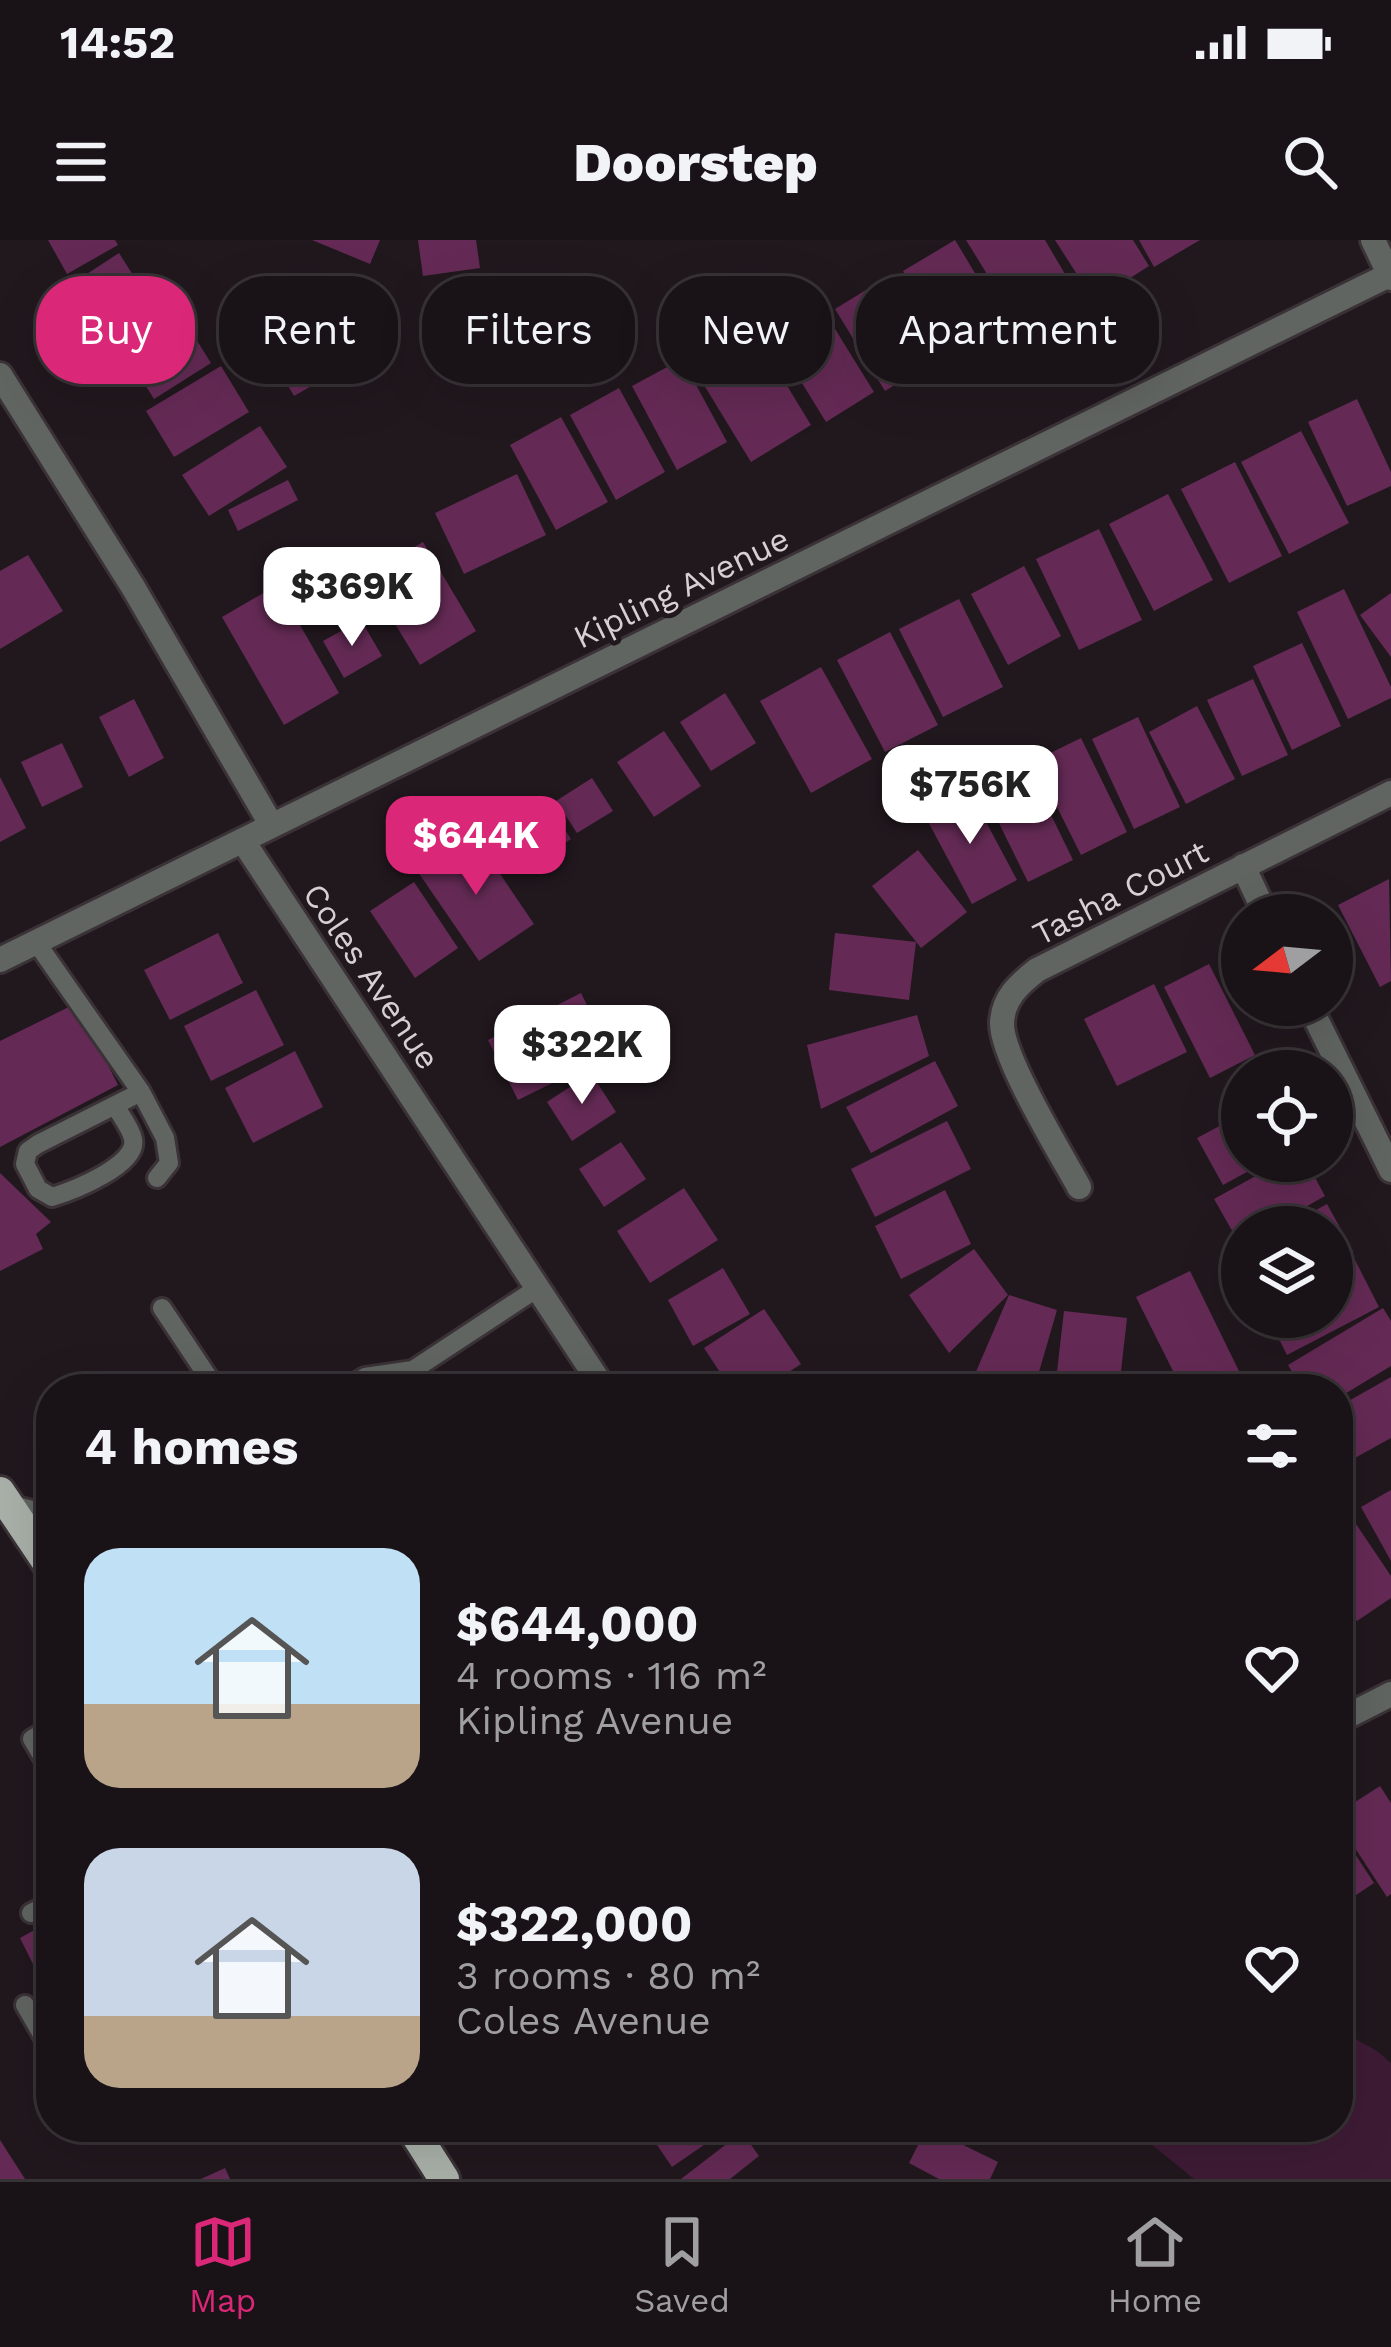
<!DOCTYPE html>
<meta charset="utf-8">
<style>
body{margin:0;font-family:"Work Sans",sans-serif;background:#262023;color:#f1f3f6;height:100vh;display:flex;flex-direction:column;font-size:45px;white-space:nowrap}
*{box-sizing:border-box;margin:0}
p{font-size:39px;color:#9f9ea1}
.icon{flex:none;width:66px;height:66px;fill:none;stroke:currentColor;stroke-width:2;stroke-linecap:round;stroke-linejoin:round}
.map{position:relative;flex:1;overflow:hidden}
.panel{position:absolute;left:36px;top:1134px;width:1317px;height:768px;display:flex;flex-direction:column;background:#191216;border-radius:48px;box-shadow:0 12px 48px #0002,0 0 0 3px #373235}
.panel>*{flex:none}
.hud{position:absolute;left:36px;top:36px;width:1320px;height:108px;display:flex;gap:24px}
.needle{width:78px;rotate:254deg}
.buttons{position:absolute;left:1221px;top:654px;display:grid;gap:24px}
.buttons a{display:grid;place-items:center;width:132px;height:132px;border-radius:50%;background:#191216;box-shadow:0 12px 48px #0002,0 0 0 3px #373235;font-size:60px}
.price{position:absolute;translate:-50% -102px;padding:0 27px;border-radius:24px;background:#fff;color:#222;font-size:39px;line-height:78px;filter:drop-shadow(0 3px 6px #0008)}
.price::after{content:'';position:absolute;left:50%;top:72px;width:36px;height:27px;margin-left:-18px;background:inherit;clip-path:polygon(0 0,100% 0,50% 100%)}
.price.selected{background:#db2777;color:#fff}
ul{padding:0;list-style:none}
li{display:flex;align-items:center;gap:36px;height:300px;padding:0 48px}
li span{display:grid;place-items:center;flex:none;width:336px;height:240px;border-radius:36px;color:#555}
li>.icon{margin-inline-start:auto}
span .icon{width:144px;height:144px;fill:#fffc;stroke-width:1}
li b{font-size:51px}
h2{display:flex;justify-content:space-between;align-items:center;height:144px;padding:0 48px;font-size:51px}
.chip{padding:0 42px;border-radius:48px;background:#191216;box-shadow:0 12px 48px #0002,0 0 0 3px #373235;font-size:42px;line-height:108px}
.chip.selected{background:#db2777;color:#fff}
.status{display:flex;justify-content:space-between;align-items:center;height:84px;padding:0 60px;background:#191216;direction:ltr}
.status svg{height:33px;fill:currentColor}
header{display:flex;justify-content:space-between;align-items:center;height:156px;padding:0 48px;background:#191216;font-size:54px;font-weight:800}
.menu{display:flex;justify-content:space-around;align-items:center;height:168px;border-top:3px solid #373235;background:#191216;font-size:33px;color:#9f9ea1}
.menu a{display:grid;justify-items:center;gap:6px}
.menu .selected{color:#db2777}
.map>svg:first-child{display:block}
</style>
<div class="status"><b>14:52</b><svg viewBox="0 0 49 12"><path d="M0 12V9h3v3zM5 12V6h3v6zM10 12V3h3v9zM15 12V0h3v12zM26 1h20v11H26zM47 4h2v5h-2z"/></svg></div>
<header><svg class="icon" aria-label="menu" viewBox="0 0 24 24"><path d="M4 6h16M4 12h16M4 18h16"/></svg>Doorstep<svg class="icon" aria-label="search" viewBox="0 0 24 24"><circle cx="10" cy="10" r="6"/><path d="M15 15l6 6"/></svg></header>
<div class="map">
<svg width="1391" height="1939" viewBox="0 0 1391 1939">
<rect width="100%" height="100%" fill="#21181e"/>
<!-- green -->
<path fill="#3e1b35" d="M1338,1789L1377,1811L1391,1823V1939H1194L1130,1887H1338Z"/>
<!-- building -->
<path fill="#642a55" d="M48,0H115L118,5L67,34Z
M312,0H380L370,24Z
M418,0H476L480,28L423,36Z
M955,0L1005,83L953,114L903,31Z
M966,0H1045L1075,51L1019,86Z
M1055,0H1133L1149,26L1094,61Z
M1139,0H1200L1154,27Z
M119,13L150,62L103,91L73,43Z
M892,34L942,116L885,151L835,69Z
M731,54L811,185L751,222L671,91Z
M819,63L874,152L826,182L771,93Z
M181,75L211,123L154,159L124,111Z
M305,95L329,136L294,156L270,115Z
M682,119L727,202L677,230L632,146Z
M221,126L249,172L174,217L146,171Z
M619,148L665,232L616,260L570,175Z
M1357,159L1391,232V246L1347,266L1308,182Z
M561,177L608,262L556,290L510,205Z
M260,186L287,227L209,276L182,235Z
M1301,191L1349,283L1289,314L1241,222Z
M1235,222L1282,316L1229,343L1181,249Z
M517,234L546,295L464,334L435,273Z
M288,240L298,260L238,291L228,270Z
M1168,254L1213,340L1154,371L1109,284Z
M1099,289L1142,380L1079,410L1036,319Z
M423,302L476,391L420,425L366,336Z
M28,315L63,371L0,409V331Z
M1024,326L1061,396L1008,425L971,354Z
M277,345L339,453L284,485L222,377Z
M1344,349L1391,447V458L1348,479L1297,372Z
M1391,353V417L1360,375Z
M959,359L1003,447L943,477L899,389Z
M361,380L382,416L344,438L323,401Z
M890,392L938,485L885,512L837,420Z
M1302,403L1341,486L1292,510L1253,426Z
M821,427L872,519L811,553L760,461Z
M1253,439L1288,515L1242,536L1207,460Z
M725,453L756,503L711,531L680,482Z
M134,459L164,518L129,537L99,477Z
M1197,466L1235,539L1186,564L1149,492Z
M1138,477L1180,567L1134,589L1092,499Z
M664,491L701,546L654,577L617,522Z
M1081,498L1127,592L1081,615L1034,521Z
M62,503L83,547L42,567L21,522Z
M0,537L26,588L0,602Z
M592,538L613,571L577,593L556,561Z
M1034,540L1073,620L1028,642L989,563Z
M969,550L1017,640L972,664L924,574Z
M548,564L571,599L518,634L495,599Z
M473,594L534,684L479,721L418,632Z
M918,610L967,672L921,708L872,646Z
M1389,639L1391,741L1380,747L1338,665Z
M414,642L458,708L415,738L370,671Z
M218,693L243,743L170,780L144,730Z
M835,693L916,702L909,760L829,750Z
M1209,724L1255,815L1210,838L1164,747Z
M1154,744L1187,812L1117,846L1084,779Z
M256,750L284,805L211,841L184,786Z
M581,753L611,814L518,860L488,800Z
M77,763L118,845L0,907V801Z
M917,775L929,816L821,869L807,805Z
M295,811L323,867L253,903L225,848Z
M935,821L958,866L871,913L846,867Z
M591,833L616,872L572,901L547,862Z
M1242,874V921H1267L1223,945L1197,898Z
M947,881L971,929L875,977L851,929Z
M621,902L646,939L604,967L579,929Z
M1283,921H1306L1325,956L1270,987H1242V1008L1214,959Z
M0,933L51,982L36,994L43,1009L0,1031Z
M684,948L718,1000L650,1043L617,991Z
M945,950L971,1004L901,1039L875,986Z
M1327,964L1353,1011L1332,1022V987H1285Z
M974,1009L1008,1055L949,1113L909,1055Z
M1242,1010V1042L1228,1017Z
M1355,1020L1379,1067L1287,1115L1268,1077H1332V1032Z
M723,1028L750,1074L693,1106L668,1060Z
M1190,1031L1239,1131L1202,1149H1182L1136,1057Z
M1009,1055L1057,1070L1034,1149L969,1148Z
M1383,1068L1391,1081V1126L1338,1158V1149H1302L1288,1125Z
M764,1069L801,1124L763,1149H731L704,1108Z
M1064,1071L1127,1078L1119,1149H1055Z
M1391,1137V1198L1353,1219L1338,1193V1167Z
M1391,1250V1321L1361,1267Z
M1356,1284L1391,1336V1358L1357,1381L1338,1354V1296Z
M1380,1546L1391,1563V1654L1387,1657L1338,1582V1573Z
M1338,1588L1374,1643L1338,1667Z
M51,1681V1730L39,1736L20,1698Z
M677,1887H730L672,1927L655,1902Z
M927,1887L998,1922L990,1939H939L909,1923Z
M972,1887H1017L1015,1898Z
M742,1892L759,1916L730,1939H681Z
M0,1900L25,1939H0Z
M225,1928L230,1939H201Z"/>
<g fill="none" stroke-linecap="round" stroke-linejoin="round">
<defs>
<path id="service" d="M36,702L141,852L38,904L28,911L25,924L38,949L52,957C72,951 139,925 133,899C131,888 120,875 115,865
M141,852L165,898L169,923L157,938
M162,1068L216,1149
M346,1149L365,1137L413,1130L539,1047
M9,1264L51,1275
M51,1488L32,1499L51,1531
M31,1673L51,1663
M25,1765L51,1810"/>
<path id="minor" d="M1373,0L1391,38
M0,135L133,347L272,586
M243,601L604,1149
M1243,626L1266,675
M0,720L1391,34
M1309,765L1391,930
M1079,947C1061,914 1001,816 1002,783C1003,758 1019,744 1037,730L1391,553
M1338,1481L1391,1454"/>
<path id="primary" d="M0,1252L51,1328
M411,1887L444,1939"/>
</defs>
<!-- service casing -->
<use href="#service" stroke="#3a3237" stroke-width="24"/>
<!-- minor casing -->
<use href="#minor" stroke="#3a3237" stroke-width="30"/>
<!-- primary casing -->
<use href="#primary" stroke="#3a3237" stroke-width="36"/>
<!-- service -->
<use href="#service" stroke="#616561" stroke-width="18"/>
<!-- minor -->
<use href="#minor" stroke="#616561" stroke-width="24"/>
<!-- primary -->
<use href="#primary" stroke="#a9b1a9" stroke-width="30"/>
</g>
<g text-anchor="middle" stroke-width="10" stroke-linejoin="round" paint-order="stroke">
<!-- street labels -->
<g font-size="33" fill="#d6d0d4" stroke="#21181e">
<text transform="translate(681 347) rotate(-26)" y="12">Kipling Avenue</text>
<text transform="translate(1120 652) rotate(-27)" y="12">Tasha Court</text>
<text transform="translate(372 736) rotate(56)" y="12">Coles Avenue</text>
</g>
</g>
</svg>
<div class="buttons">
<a><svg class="needle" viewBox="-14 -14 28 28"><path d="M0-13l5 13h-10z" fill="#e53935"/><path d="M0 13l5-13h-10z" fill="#9f9ea1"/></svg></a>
<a><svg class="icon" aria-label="locate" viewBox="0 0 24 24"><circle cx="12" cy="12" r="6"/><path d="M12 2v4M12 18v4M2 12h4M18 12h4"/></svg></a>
<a><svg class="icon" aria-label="layers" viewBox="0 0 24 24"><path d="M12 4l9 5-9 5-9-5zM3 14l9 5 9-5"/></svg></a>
</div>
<b class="price" style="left:352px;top:409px">$369K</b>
<b class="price" style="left:970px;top:607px">$756K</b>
<b class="price selected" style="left:476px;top:658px">$644K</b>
<b class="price" style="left:582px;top:867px">$322K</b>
<div class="hud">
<a class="chip selected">Buy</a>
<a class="chip">Rent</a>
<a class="chip">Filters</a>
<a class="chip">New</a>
<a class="chip">Apartment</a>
</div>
<section class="panel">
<h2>4 homes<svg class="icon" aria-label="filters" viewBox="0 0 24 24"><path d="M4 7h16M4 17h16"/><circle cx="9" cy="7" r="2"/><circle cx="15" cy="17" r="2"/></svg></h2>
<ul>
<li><span style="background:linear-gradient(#bfe0f5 65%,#b9a48a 0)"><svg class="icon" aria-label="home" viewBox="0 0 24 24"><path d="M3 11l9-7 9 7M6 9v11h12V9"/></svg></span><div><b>$644,000</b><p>4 rooms · 116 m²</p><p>Kipling Avenue</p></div><svg class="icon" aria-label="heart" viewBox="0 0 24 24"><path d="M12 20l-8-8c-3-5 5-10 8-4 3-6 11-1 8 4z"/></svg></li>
<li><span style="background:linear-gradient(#c9d6e8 70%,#b9a48a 0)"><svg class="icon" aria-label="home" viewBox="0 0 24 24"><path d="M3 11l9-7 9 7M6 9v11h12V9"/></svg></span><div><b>$322,000</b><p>3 rooms · 80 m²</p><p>Coles Avenue</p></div><svg class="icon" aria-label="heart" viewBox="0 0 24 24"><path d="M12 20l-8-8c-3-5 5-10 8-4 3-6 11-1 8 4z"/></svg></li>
</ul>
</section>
</div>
<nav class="menu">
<a class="selected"><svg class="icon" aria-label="map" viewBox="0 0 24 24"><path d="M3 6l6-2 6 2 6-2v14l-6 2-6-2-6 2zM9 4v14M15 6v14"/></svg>Map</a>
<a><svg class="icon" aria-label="saved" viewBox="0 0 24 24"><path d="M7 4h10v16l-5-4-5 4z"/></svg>Saved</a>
<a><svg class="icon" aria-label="home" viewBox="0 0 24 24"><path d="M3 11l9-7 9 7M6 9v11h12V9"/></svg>Home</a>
</nav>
